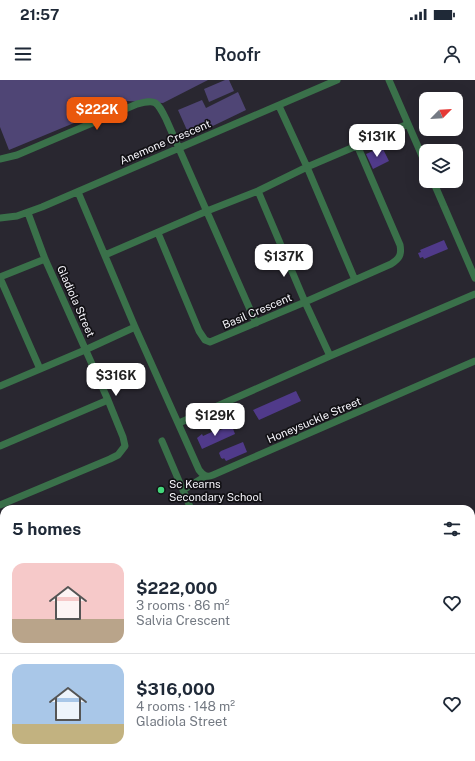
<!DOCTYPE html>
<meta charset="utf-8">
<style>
body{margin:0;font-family:"Public Sans",sans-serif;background:#f6f6f7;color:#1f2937;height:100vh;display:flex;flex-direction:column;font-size:15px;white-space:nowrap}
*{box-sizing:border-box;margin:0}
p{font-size:13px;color:#747a83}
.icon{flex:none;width:22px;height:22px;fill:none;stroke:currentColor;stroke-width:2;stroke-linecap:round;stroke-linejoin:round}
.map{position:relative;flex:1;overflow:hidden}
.side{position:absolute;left:0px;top:425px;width:475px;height:256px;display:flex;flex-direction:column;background:#fff;border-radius:12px 12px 0 0;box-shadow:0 4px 16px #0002}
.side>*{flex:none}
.needle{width:26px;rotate:66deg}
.tools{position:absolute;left:419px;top:12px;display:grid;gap:8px}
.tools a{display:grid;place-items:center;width:44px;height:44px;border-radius:8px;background:#fff;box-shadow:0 4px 16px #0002;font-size:20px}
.price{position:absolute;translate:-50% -34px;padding:0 9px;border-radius:8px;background:#fff;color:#222;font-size:13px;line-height:26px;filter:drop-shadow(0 1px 2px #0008)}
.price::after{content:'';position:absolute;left:50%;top:24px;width:12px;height:9px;margin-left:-6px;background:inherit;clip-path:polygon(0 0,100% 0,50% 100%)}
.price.current{background:#ea580c;color:#fff}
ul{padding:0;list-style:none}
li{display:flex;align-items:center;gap:12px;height:100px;padding:0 12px}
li+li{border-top:1px solid #e0e1e3}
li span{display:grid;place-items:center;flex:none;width:112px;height:80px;border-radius:12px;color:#555}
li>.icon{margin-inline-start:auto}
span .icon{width:48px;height:48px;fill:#fffc;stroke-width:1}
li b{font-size:17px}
h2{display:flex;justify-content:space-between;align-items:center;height:48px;padding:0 12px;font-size:17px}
.status{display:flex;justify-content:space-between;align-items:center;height:28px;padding:0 20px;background:#fff;direction:ltr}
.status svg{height:11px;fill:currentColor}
header{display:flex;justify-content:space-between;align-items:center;height:52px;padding:0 12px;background:#fff;font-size:18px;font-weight:600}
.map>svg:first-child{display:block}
</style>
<div class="status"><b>21:57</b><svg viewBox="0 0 49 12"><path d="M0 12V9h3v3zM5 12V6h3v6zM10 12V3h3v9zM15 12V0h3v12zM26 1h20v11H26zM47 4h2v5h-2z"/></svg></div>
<header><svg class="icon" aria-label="menu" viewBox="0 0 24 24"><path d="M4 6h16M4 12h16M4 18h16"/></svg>Roofr<svg class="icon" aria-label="person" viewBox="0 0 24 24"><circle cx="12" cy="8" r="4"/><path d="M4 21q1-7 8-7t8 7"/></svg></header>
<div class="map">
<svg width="475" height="681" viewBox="0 0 475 681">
<rect width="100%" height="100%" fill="#292730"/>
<!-- green -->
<path fill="#4f4575" d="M0,0H208L163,23L127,21L9,70L0,47Z
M225,0H229L234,11L209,22L204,9Z
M238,12L246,30L190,57L178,30L202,20L206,28Z"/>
<!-- building -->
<path fill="#503a8a" d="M382,67L389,81L373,89L366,74Z
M444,160L448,169L424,179L423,177L420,178L418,173L421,172L420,170Z
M296,311L301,321L259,340L253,330Z
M232,346L235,354L202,369L197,358L202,354L203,356L216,350L217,351Z
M243,362L247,372L226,381L224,378L223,379L221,378L219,373L221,371Z"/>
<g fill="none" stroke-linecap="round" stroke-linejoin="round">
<!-- minor -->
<path stroke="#3a714a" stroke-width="7" d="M389,0L426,85
M279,26L307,87L355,200
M0,79L17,75L137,24C156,19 157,21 166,39L256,243
M433,101L475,198
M258,111L305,222L330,276
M78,112L135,247L199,390C203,395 206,398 213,395L475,281
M0,138L17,136L42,127L337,0
M158,153L199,251L205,260L210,262L305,222L391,184C399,179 402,175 400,165L357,65
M105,175L207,131L258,111L307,87L408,44
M0,197L45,179
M0,198L40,289
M0,306L85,270L135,247
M179,343L330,276L475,214
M162,361L191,429
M0,366L108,320
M183,410L206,396
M0,425L110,379L118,375L125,366L123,357L108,320L45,179L28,133
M0,607L4,616
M471,617L475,616
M471,651L475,658
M62,677L63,681
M0,680L4,675
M328,681L335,677"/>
</g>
<!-- markers -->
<circle fill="#43d77b" stroke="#121115" stroke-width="1.5" cx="161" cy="410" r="4"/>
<g text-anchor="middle" stroke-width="3.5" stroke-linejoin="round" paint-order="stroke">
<!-- street labels -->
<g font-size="11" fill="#f5f4fa" stroke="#121115">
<text transform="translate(165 62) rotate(-23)" y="4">Anemone Crescent</text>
<text transform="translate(76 221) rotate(66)" y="4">Gladiola Street</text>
<text transform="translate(257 231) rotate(-23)" y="4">Basil Crescent</text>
<text transform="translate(314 340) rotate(-23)" y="4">Honeysuckle Street</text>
</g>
<!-- poi labels -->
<g font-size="11" fill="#f5f4fa" stroke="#121115" text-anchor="start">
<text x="169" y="408">Sc Kearns<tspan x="169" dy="13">Secondary School</tspan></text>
</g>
</g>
</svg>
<div class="tools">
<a><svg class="needle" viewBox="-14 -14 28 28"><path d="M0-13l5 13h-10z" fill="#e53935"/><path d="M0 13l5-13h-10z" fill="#747a83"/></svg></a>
<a><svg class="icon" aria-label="layers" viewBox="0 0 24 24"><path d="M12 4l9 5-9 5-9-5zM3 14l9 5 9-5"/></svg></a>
</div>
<b class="price current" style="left:97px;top:51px">$222K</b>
<b class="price" style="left:377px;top:78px">$131K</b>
<b class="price" style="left:284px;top:198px">$137K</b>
<b class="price" style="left:116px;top:317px">$316K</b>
<b class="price" style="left:215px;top:357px">$129K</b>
<section class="side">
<h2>5 homes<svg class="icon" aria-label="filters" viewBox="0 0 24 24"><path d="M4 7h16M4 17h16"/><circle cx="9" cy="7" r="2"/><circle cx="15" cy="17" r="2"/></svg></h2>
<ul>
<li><span style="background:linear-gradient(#f6c9c9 70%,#b9a48a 0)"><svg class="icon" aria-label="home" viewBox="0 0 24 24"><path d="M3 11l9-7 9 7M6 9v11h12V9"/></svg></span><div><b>$222,000</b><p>3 rooms · 86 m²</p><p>Salvia Crescent</p></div><svg class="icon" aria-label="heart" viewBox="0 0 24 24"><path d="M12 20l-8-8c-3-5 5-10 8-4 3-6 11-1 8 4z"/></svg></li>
<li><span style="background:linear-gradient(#a9c7e8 75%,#c2b280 0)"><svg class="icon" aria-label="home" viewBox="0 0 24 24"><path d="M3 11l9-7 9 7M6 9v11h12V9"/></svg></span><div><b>$316,000</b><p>4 rooms · 148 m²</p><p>Gladiola Street</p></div><svg class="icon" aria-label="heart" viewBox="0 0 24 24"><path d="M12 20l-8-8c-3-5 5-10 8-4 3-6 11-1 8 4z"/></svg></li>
</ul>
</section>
</div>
